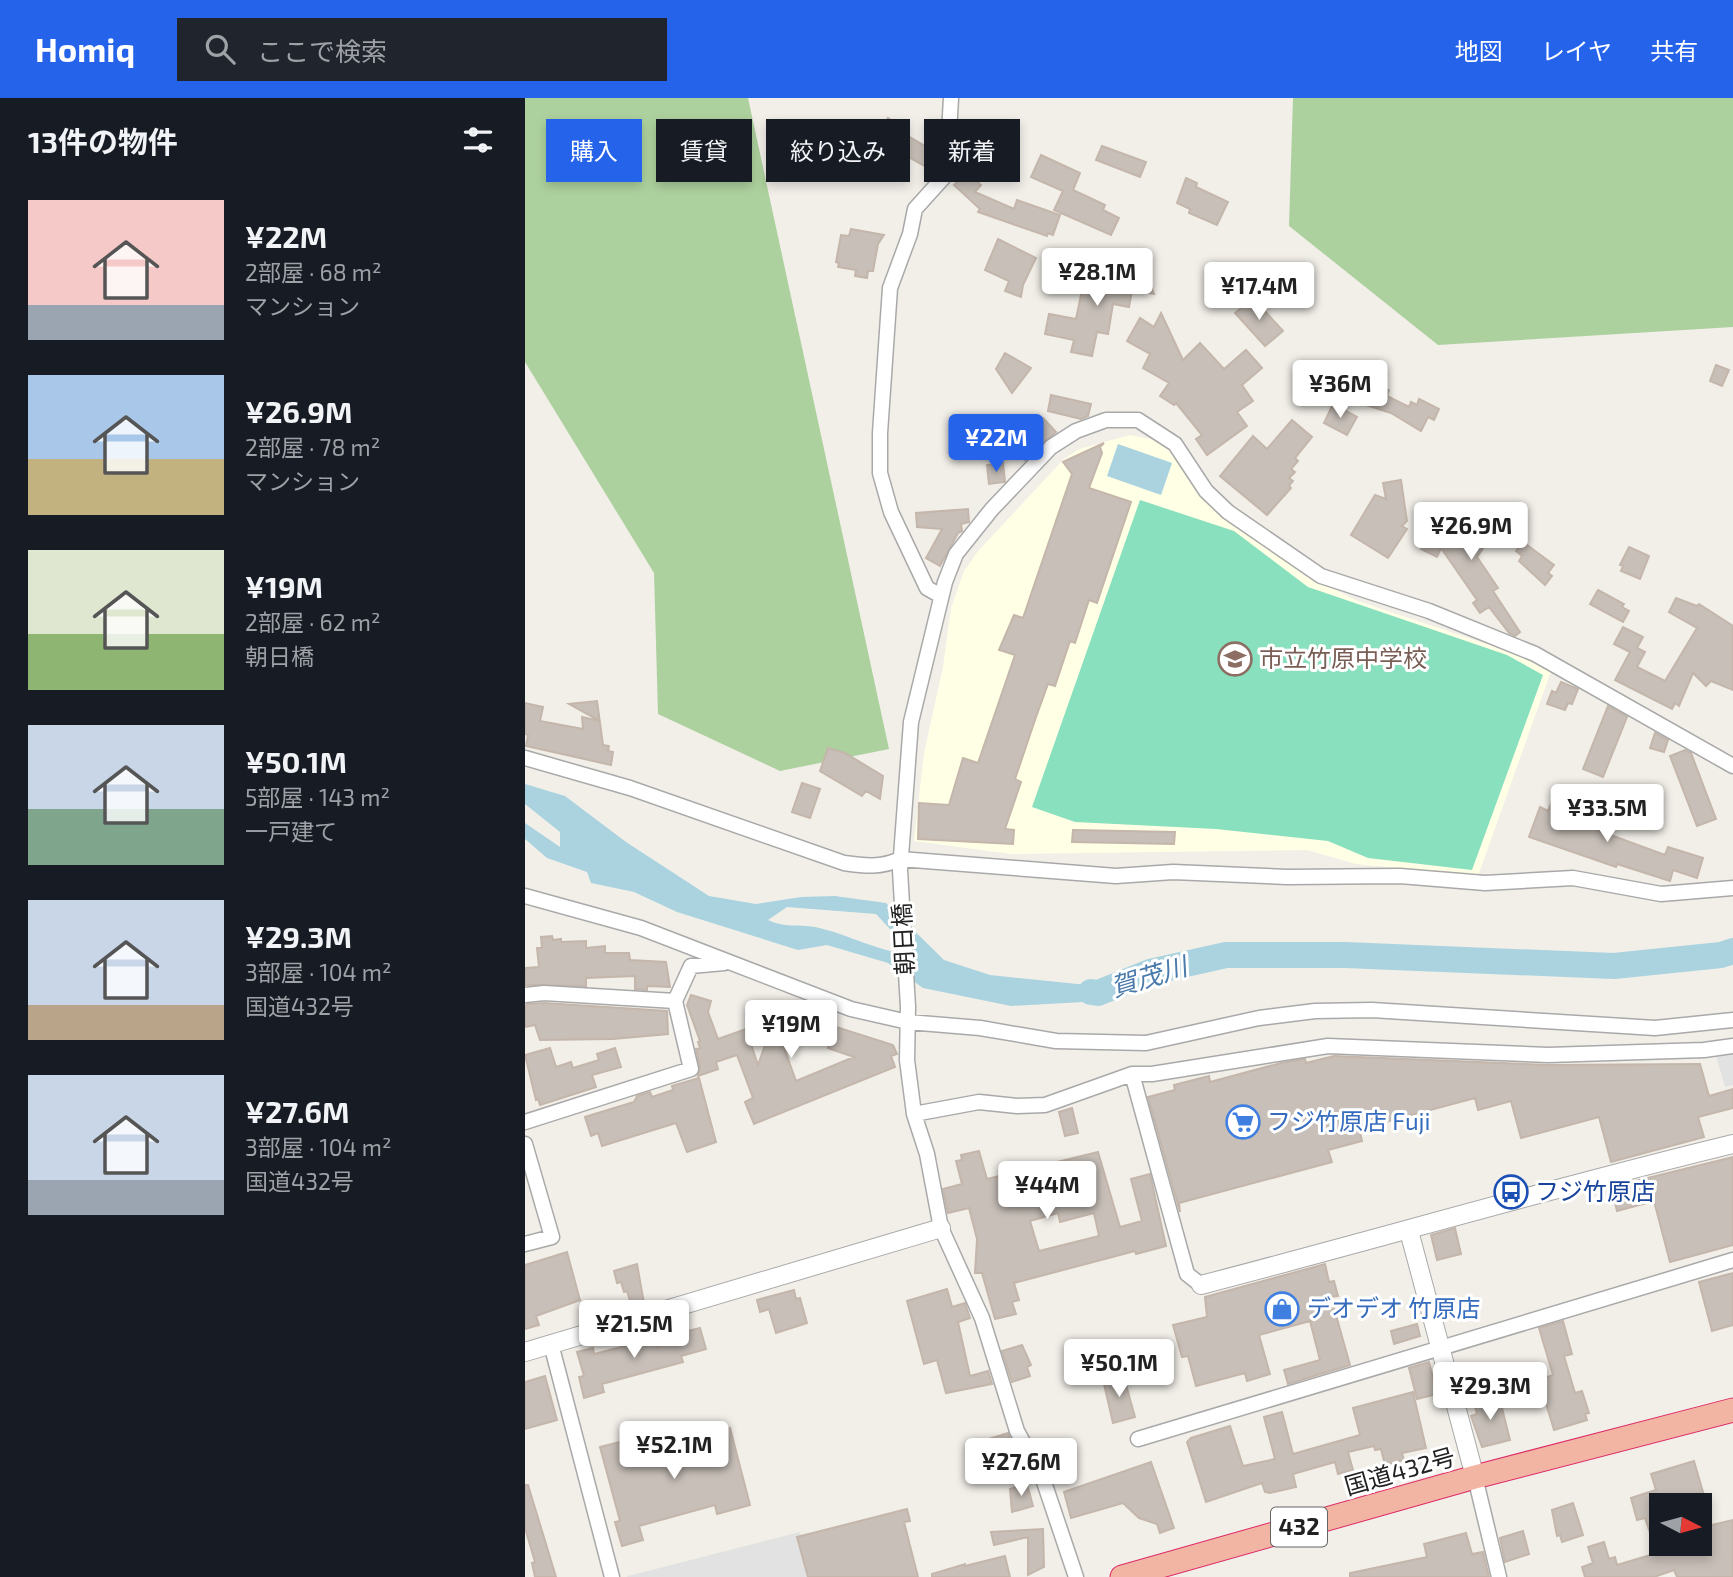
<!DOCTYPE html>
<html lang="ja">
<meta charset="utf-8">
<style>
body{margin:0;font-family:"Exo 2","Noto Sans JP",sans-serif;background:#20242c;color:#f1f3f6;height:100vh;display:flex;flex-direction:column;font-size:26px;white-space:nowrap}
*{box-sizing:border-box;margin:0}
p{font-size:23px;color:#9ea1a6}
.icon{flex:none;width:38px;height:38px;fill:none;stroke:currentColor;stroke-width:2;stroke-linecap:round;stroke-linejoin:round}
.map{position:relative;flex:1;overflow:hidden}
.sheet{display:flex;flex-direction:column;background:#171b24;width:525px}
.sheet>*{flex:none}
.top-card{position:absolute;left:21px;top:21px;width:665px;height:63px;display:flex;gap:14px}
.needle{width:46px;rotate:96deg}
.buttons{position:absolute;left:1124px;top:1395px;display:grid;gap:14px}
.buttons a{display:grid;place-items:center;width:63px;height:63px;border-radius:0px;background:#171b24;box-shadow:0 4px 10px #0003;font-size:35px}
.price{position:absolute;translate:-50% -60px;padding:0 16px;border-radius:7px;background:#fff;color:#222;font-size:23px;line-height:46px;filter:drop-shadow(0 2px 4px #0008)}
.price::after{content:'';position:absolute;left:50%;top:42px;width:21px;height:16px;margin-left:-10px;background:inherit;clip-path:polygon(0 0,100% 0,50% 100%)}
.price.current{background:#2563eb;color:#fff}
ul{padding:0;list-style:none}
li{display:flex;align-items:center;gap:21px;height:175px;padding:0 28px}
li span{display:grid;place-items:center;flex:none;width:196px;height:140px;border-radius:0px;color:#555}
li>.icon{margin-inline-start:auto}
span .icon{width:84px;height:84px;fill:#fffc;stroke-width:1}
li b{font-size:30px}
h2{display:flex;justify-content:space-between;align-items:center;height:84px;padding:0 28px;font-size:30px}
.tag{padding:0 24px;border-radius:0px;background:#171b24;box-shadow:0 4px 10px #0003;font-size:24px;line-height:63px}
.tag.current{background:#2563eb;color:#fff}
header{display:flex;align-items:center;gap:42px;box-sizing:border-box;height:98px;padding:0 35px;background:#2563eb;color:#fff}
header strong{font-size:33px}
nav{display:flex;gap:38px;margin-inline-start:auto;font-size:24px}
.search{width:490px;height:63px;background:#20242c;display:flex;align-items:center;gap:18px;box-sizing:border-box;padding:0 24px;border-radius:0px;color:#9ea1a6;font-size:26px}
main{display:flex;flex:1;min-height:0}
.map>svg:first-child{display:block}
</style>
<header>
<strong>Homiq</strong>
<div class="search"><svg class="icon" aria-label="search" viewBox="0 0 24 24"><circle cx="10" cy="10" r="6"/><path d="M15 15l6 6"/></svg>ここで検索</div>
<nav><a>地図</a><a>レイヤ</a><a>共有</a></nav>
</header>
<main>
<section class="sheet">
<h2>13件の物件<svg class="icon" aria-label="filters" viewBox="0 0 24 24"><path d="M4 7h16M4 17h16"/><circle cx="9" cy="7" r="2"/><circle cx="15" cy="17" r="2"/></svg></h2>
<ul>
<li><span style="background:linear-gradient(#f6c9c9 75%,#9aa5b1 0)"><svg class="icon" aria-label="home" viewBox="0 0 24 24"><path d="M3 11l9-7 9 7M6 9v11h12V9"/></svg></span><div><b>¥22M</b><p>2部屋 · 68 m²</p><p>マンション</p></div></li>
<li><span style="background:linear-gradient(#a9c7e8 60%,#c2b280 0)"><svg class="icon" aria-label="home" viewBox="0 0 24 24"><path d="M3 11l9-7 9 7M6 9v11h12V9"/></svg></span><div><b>¥26.9M</b><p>2部屋 · 78 m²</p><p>マンション</p></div></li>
<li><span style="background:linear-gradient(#dfe7d0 60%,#8fb573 0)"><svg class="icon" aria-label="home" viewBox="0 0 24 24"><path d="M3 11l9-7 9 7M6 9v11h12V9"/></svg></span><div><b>¥19M</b><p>2部屋 · 62 m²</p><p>朝日橋</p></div></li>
<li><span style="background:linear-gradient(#c9d6e8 60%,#7fa58c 0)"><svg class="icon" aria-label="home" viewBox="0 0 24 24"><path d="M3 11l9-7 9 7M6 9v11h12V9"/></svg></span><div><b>¥50.1M</b><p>5部屋 · 143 m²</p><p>一戸建て</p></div></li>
<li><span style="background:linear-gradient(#c9d6e8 75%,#b9a48a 0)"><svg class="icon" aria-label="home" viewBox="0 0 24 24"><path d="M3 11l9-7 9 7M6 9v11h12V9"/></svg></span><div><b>¥29.3M</b><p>3部屋 · 104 m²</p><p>国道432号</p></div></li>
<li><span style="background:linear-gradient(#c9d6e8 75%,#9aa5b1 0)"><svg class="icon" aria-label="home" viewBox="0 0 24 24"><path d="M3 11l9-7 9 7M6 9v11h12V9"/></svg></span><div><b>¥27.6M</b><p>3部屋 · 104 m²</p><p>国道432号</p></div></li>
</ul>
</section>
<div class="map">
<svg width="1208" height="1479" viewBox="0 0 1208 1479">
<rect width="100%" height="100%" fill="#f2efe9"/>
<!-- education -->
<path fill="#ffffe5" d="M605,337L636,343L647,351L660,367L678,403L779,477L833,503L985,554L1026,573L953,778L831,766L782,752L486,756L389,743L399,655L418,569L426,510L439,473L454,452L539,361L554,351Z"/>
<!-- forest -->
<path fill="#add19e" d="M0,0H223L364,651L255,673L133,616L129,475L0,264Z
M768,0H1208V229L913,247L764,128Z"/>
<!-- pitch -->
<path fill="#88e0be" d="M615,402L709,433L783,489L982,557L1018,577L947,772L843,760L803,743L691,731L550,724L507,709Z"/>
<!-- parking -->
<path fill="#e2e2e2" d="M1208,954V987L1200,989L1191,958Z
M275,1434L287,1479H102L103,1478Z"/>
<!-- water -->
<path fill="#aad3df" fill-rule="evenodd" d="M593,346L647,365L636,397L582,378Z
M0,686L40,698L101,744L184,798L231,806L276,799L310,798L361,805L419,862L465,877L572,888L599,885L576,903L486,908L398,890L363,865L302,847L273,852L152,814L109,794L66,785L62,774L22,760L0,741V725L35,749V734L0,706ZM262,809L351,816L389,857C355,855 324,836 290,829C273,826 259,830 243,822Z"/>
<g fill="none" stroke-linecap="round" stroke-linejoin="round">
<!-- river -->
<path stroke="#aad3df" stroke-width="26" d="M566,894L573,895L625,874L701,857H820L1089,868L1196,857L1208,853"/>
</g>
<!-- building -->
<path fill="#c7bfb8" stroke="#c4b6ab" stroke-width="2" fill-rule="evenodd" d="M363,20L380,31L378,35L412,55L403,70L378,56L381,51L354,34Z
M577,48L621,64L615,79L571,62Z
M516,57L555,75L548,92L580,107L578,112L594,120L586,137L529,112L538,93L506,79Z
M442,74L456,87L450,94L489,111L492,102L535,117L528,137L523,135L522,138L453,114L455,111L429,87Z
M661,80L672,85L671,89L703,104L692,127L664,115L665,111L652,105Z
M326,131L359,137L353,146L348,173H343L342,180L330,178L331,172L313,169L314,165L311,164L316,137L324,138Z
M473,141L511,160L498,187L496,199L480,193L484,183L460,172Z
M581,171L623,180L629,196L607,192L604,209L588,206L583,236L572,234L567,258L546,254L549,242L520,236L524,216L551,221L561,173L580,176Z
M728,200L758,233L740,248L710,215Z
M636,215L658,262L675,245L699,271L721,252L737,270L717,287L728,303L712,314L722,328L682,357L671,341L677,337L651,305L649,307L635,298L644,285L618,270L625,256L602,243L615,220L629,229Z
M480,255L506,270L487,295L471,271Z
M1191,267L1204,272L1197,288L1185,283Z
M847,286L864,292L862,298L884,309L886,304L892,307L894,301L914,311L909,322L903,319L896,333L866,315L835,305L841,287Z
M526,297L566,306L563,318L556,321L523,313Z
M808,306L832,319L822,337L799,325Z
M518,320L531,334L500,362L488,349Z
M767,322L787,339L770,360L773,363L766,371L770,374L764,380L768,383L764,388L766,390L742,417L695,378L728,338L742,351Z
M579,345L575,349L577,355L564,390L606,404L572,505L564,502L550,545L545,543L530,588L523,586L511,619L490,681L496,684L480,731L489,732L488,746L393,741L394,705L424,707L438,660L453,665L490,557L474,552L489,517L498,520L547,376L538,364Z
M478,365L480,384L464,386L462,367Z
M876,382L882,423L877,428L882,431L863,460L826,437L850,397L861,401L858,385Z
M443,411L444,424L436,426L437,433L433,435L415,468L401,460L417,431L392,429L391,415Z
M939,412L970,433L952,459L973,490L968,493L995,534L990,538L984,535L964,509L955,515L948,505L952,502L916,450L912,459L896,451L901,439L912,444L931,413L936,417Z
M998,444L1029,467L1023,475L1027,478L1020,487L994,463L997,458L991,453Z
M1104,449L1124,458L1115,481L1096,473L1098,468L1095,467Z
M1073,492L1099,506L1097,509L1104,513L1098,524L1065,506Z
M1151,500L1172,508L1174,506L1208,528V592L1186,583L1181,588L1168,575L1154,608L1150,605L1147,611L1090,582L1105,554L1089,546L1098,529L1118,539L1112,550L1120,554L1112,569L1140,583L1172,530L1144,514Z
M1036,584L1053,591L1047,606L1043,605L1040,612L1022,606L1027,593L1031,595Z
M72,603L78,647L84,648L83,653L88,654L86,667L1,648L3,637L0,636V605L18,609L15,623L58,631L57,619L75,623L44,606Z
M1083,608L1102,619L1078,679L1058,671Z
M1130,635L1143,642L1139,654L1125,650Z
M303,650L320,655L358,678L355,701L341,693L337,698L295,673Z
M1160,652L1166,655L1191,721L1172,728L1145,658Z
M277,685L295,691L285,720L267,714Z
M1028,700L1057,711L1053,725L1140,757L1143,749L1178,760L1172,780L1148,772L1145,783L1092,766L1091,769L1004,739L1015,709L1023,713Z
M548,732L650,734L649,746L547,744Z
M27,838L28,842L36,841V844L61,843V850L80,848V855H104L105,862L141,864L145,889L122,888V892L110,891V878L61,880V888L0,887V870L14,869L12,850H17L16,839Z
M166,897L186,903L183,914L193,941L221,931L233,967L254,907L270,912L267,920L274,924L301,932L302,926L368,947L372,956L366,958L370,969L229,1026L220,1004L228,1000L212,957L191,964L193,971L173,978L175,969L171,951L175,950L173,944L175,943L162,907ZM253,933L270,938L271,934L304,945L303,950L329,959L271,983Z
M19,905L142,913L143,936L88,941L15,942L10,927L0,929V909L2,906Z
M25,950L31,969L46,964L48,970L74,962L72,956L90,950L96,969L67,977L71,989L15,1007L13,1001L11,1002L0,957Z
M809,958L1023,967L1175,966L1184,998L1208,991V1010L1173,1019L1179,1039L1086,1064L1074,1019L996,1040L986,1003L953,1012L950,1000L834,1031L837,1043L803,1052L807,1064L654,1105L655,1114L623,999L650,992L649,987L684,978L685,984L756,965L780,961L781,965Z
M174,980L191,1044L162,1054L151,1025L77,1048L73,1035L66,1038L60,1019L109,1004L112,998L125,994L127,999L148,992L147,988Z
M547,1010L553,1035L540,1038L534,1014Z
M454,1053L462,1081L573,1054L595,1129L617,1123L606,1081L625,1076L641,1148L611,1156L610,1153L489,1185L494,1202L487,1204L491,1216L470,1221L457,1175H450L452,1141L444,1110L423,1115L418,1091L437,1086L431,1063L437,1062L436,1057ZM533,1115L535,1124L569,1115L574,1138L514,1153L505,1123Z
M1208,1059V1147L1145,1164L1129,1103L1092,1113L1086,1089Z
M930,1130L936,1156L912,1162L906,1137Z
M42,1154L55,1202L11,1218L14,1227L0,1231V1167Z
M112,1166L119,1205L107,1209L102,1193L99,1194L96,1184L92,1185L89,1173Z
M800,1166L804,1184L809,1183L813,1198L806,1199L825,1267L763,1286L759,1272L795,1262L785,1223L734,1237L745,1276L722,1283L720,1275L671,1288L663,1258L657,1259L648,1227L682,1219L680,1199Z
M1208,1175V1227L1187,1233L1174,1184Z
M422,1191L427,1209L440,1205L445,1220L433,1224L445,1278L463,1273L467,1286L421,1295L412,1262L399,1266L382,1203Z
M269,1192L271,1201L275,1200L282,1225L251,1235L244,1211L235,1214L232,1202Z
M1038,1223L1047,1256L1039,1258L1050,1295L1057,1293L1064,1315L1060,1316L1062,1322L1029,1332L1014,1282L1028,1277L1014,1230Z
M892,1226L895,1238L869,1246L866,1233Z
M175,1230L181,1251L156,1258L158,1264L77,1286L79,1294L59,1300L54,1279L59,1278L52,1254L68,1250L69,1256L112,1245L110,1239L129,1235L132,1249L160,1240L159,1234Z
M497,1247L506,1267L502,1269L505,1278L487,1284L477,1253Z
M904,1264L912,1296L892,1301L884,1270Z
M598,1276L610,1319L588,1325L578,1282Z
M20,1278L32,1322L0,1331V1284Z
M888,1294L901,1350L877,1355L879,1362L860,1367L856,1351L850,1352L849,1348L823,1354L828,1372L813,1376L810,1364L768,1376L771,1389L745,1395L740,1394L737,1385L681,1404L662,1344L666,1340L705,1328L718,1368L750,1361L739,1319L757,1314L768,1356L835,1337L828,1310Z
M974,1298L985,1342L957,1349L946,1318L952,1316L949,1305Z
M205,1330L225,1407L192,1416L190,1407L114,1428L118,1442L97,1448L90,1424L95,1423L75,1349L95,1344L99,1358Z
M483,1335L492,1359L471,1365L464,1341Z
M1169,1363L1180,1401L1158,1407H1136V1446H1174V1430L1208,1422V1479H1152L1149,1472L1129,1479H1060L1057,1469L1068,1465L1063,1449L1079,1444L1084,1461L1090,1459L1092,1467L1132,1455L1120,1420L1112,1422L1106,1400L1131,1392L1126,1376Z
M626,1364L649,1430L635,1435L632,1426L614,1420L598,1405L546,1420L539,1394Z
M502,1386L508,1408L487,1414L485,1391Z
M0,1387H3L31,1479H10L7,1465L10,1464L0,1430Z
M1048,1405L1058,1437L1037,1444L1035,1437L1032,1438L1027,1412Z
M382,1411L385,1423L379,1424L393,1479H283L272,1439Z
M518,1431L519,1469L503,1477V1439L469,1447L466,1434Z
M998,1433L1004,1456L980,1464L975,1440Z
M941,1435L947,1456L958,1454L964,1479H825V1475L902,1459L899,1446Z
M480,1458L485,1479H407V1476L440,1466V1468Z"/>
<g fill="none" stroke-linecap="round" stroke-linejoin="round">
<defs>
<path id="minor" d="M416,498L402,490L366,414L355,375V335L365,190L385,136L390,111L418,80L422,71L426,0
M0,660L105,690L319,765C340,768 356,770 375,761L591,778L648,774L762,779L875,778L960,785L1048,780L1136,796L1208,790
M0,798L116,830L326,911L383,924L455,930L531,943L621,945L734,920L790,913L847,912L1130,930L1208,922
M0,897L19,895L150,903L166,868L199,865
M607,976L662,1176L676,1187
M389,1016L454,1004L492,1008L520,1007L607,976H627L803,948L1023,957L1179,952L1208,948
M0,1024L166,971L150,903
M0,1046L27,1139L0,1146
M26,1246L87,1479
M613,1341L1208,1162
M950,1379L974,1479
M551,1479L518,1381L492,1333L457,1220L416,1130L402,1056L389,1016L382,962L383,909L375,772L386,624L420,484L431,456L467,411L526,349L551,333L581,322H613L650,346L681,393L703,414L796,478L904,513L1010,556L1208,668"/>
<path id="tertiary" d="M884,1133L950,1379
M676,1187C853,1141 1030,1089 1208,1046
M0,1254L416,1130"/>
<path id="trunk" d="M597,1479L950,1379L1208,1312"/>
</defs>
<!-- minor casing -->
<use href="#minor" stroke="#a9a9a9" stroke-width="17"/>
<!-- tertiary casing -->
<use href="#tertiary" stroke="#a9a9a9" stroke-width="20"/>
<!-- trunk casing -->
<use href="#trunk" stroke="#dc2a67" stroke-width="25"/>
<!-- minor -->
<use href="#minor" stroke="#fff" stroke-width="14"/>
<!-- tertiary -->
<use href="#tertiary" stroke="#fff" stroke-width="18"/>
<!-- trunk -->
<use href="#trunk" stroke="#f2b4a3" stroke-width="23"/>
</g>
<!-- icons -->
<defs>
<symbol id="school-ring" viewBox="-11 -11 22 22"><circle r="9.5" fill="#fff" stroke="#8d6e63" stroke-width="1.5"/><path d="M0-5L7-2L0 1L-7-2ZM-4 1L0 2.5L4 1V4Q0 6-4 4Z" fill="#8d6e63"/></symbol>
<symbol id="supermarket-ring" viewBox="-11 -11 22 22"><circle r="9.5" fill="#fff" stroke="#3f7fe0" stroke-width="1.5"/><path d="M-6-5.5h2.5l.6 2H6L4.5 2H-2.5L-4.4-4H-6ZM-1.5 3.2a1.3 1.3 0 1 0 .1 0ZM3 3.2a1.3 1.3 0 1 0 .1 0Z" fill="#3f7fe0"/></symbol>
<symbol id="bus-ring" viewBox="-11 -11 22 22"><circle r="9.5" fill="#fff" stroke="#1a4fb4" stroke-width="1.5"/><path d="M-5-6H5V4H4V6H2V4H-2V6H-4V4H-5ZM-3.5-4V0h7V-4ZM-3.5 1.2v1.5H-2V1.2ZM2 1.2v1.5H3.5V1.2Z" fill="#1a4fb4"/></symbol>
<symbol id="shop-ring" viewBox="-11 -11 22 22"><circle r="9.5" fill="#fff" stroke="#3f7fe0" stroke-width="1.5"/><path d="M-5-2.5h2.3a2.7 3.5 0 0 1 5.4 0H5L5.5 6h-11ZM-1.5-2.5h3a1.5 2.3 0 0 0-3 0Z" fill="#3f7fe0"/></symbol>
</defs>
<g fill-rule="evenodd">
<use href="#school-ring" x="691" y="542" width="38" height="38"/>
<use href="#supermarket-ring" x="699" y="1005" width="38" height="38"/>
<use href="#bus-ring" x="967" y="1075" width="38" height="38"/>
<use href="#shop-ring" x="738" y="1192" width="38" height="38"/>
</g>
<g text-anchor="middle" stroke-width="6" stroke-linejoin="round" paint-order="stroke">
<!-- shield labels -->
<rect fill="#fff" stroke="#646464" stroke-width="2" x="746" y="1409.5" width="56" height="39" rx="5"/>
<g font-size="23" font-weight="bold" fill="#222">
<text x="774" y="1437">432</text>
</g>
<!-- education labels -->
<g font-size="24" fill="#785e54" stroke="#fff" text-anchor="start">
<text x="734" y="569">市立竹原中学校</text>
</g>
<!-- street labels -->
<g font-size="24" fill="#222" stroke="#fff">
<text transform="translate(379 841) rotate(-93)" y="8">朝日橋</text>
<text transform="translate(875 1374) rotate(-16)" y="8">国道432号</text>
</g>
<!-- shop labels -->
<g font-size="24" fill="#366cbe" stroke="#fff" text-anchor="start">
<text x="742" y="1032">フジ竹原店 Fuji</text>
<text x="782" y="1219">デオデオ 竹原店</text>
</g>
<!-- transit labels -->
<g font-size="24" fill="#164399" stroke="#fff" text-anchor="start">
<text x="1010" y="1102">フジ竹原店</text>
</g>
<!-- water labels -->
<g font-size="26" font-style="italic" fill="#4a7aab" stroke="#fff">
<text transform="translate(624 879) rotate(-17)" y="9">賀茂川</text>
</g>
</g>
</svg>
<div class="buttons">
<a><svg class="needle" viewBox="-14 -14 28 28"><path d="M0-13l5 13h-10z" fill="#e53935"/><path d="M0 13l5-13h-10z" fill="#9ea1a6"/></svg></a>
</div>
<b class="price" style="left:572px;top:210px">¥28.1M</b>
<b class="price" style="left:734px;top:224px">¥17.4M</b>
<b class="price" style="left:815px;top:322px">¥36M</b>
<b class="price current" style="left:471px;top:376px">¥22M</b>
<b class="price" style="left:946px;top:464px">¥26.9M</b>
<b class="price" style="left:1082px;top:746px">¥33.5M</b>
<b class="price" style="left:266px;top:962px">¥19M</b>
<b class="price" style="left:522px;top:1123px">¥44M</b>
<b class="price" style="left:109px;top:1262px">¥21.5M</b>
<b class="price" style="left:594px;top:1301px">¥50.1M</b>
<b class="price" style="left:965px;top:1324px">¥29.3M</b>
<b class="price" style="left:149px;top:1383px">¥52.1M</b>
<b class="price" style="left:496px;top:1400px">¥27.6M</b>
<div class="top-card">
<a class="tag current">購入</a>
<a class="tag">賃貸</a>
<a class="tag">絞り込み</a>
<a class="tag">新着</a>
</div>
</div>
</main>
